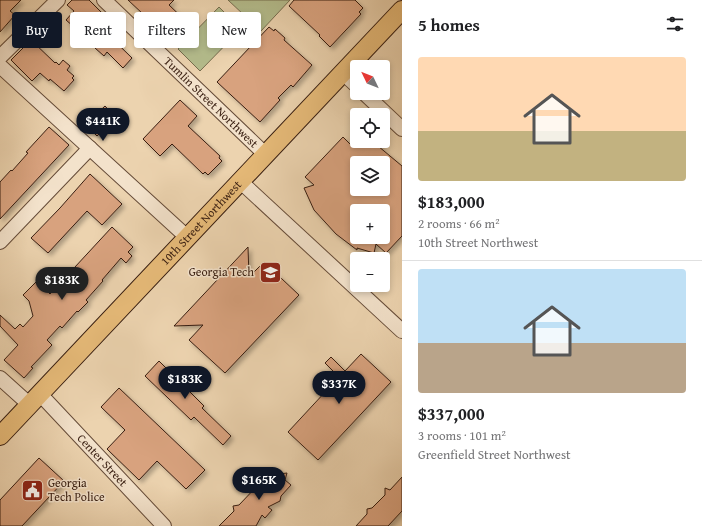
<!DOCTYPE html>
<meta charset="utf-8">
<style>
body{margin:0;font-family:"Gentium Book Plus",serif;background:#f6f6f6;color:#202124;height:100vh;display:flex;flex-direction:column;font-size:15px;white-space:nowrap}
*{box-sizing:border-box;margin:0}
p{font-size:13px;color:#757577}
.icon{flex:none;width:22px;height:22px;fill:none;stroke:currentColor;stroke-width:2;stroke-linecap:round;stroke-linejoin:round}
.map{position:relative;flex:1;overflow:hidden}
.panel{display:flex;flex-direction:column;background:#fff;width:300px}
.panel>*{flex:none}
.hud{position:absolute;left:12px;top:12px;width:330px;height:36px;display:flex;gap:8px}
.needle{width:26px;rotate:313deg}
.tools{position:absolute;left:350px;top:60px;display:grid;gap:8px}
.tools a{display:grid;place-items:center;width:40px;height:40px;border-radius:4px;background:#fff;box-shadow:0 2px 6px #0003;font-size:20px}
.price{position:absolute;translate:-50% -34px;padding:0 9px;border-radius:14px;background:#111827;color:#fff;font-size:13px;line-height:26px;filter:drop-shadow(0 1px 2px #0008)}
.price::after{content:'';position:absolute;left:50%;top:24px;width:12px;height:9px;margin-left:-6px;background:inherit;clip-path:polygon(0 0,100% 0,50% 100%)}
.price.selected{background:#222;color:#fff}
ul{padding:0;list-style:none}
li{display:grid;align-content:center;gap:8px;height:212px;padding:0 16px}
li+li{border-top:1px solid #e0e0e0}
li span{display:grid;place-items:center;height:124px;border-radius:4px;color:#555}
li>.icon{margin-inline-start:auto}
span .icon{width:72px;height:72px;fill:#fffc;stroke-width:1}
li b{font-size:17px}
h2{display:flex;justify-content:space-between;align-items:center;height:48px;padding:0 16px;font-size:17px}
.chip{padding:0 14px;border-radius:4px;background:#fff;box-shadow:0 2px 6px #0003;font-size:14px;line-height:36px}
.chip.selected{background:#111827;color:#fff}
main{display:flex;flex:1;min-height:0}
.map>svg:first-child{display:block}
</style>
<main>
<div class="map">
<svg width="402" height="526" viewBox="0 0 402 526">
<defs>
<filter id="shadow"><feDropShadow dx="3" dy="3" stdDeviation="2" flood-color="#0004"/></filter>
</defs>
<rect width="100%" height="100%" fill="#ecd3af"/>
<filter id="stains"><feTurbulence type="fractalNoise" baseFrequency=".005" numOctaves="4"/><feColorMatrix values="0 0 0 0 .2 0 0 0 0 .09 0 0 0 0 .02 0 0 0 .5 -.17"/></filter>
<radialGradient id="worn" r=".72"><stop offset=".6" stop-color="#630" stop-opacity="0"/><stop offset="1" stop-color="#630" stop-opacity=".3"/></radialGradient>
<!-- green -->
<path fill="#b4bd8d" stroke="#766e4f" d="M228,0H290L261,31Z
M219,7L241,29L200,71L178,49Z"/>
<!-- building -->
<path fill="#d8a27e" stroke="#381e11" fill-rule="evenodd" filter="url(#shadow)" d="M0,0H21L10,11L15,15L0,32Z
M72,0H89L101,12L93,20L132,58L123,68L107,52L104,56L95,48L98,45L83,31L81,33L66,20L74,11L67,5Z
M128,0H174L169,5L189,24L173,42Z
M294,0H355L363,8L359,12L361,14L330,47L319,36L320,35L289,6Z
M269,27L274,31L275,29L285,38L284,40L312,65L293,87L291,85L278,98L280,100L260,122L217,82Z
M31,40L55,63L56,62L59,65L63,60L70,66L67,70L74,76L72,78L74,80L64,91L50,79L49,81L40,73L32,81L11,60Z
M180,100L197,116L188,126L220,156L219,158L222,161L208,175L205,172L203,174L172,144L160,156L143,139Z
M105,106L117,119L100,135L99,134L97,136L87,126L89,124L88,122Z
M49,127L69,145L0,219V182L11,170L12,171L28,153L26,152Z
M343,137L351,145L352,141H381L378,146L402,166V236L386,253L376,244L374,253L357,248V250L336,234L314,210L304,188L314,185L305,177ZM357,163H383V189H357ZM357,211H383V237H357Z
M90,174L122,204L102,225L87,211L48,253L31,238L60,208Z
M112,227L133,247L128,252L132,256L126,263L121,258L102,280L103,281L86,300L88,302L78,312L77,311L62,328L60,326L47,340L52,345L31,367L33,368L24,378L4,360L18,345L0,326V315L15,329L20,324L23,327L33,316L29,301L23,295L37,281L50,294Z
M248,247L249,277L264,262L299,295L225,373L189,340L203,325L174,326Z
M361,354L391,382L318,460L288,432L339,377L325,363L331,357L345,371Z
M159,361L204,406L202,408L231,436L223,445L194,417L191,420L145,376Z
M119,388L205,470L186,489L157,461L139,480L107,449L125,430L101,407Z
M39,458L64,481L22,526H0V500Z
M273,469L279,474L287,473L285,480L291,485L281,496L280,501L268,507L272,510L265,518L262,515L256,526H219L234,511L233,506L239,505L258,485L256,480H263Z
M402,477V511L388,526H356L367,514V509L372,508L385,495V488L390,490Z"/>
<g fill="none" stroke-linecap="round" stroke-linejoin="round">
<defs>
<g id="minor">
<path id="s1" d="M104,0L266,155"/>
<path d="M0,57L58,0"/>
<path d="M0,66L188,238"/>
<path d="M343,73L357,86"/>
<path d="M364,93L402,129"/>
<path d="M241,182L402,331"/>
<path d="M0,242L90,148"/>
<path d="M0,378L30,405"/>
<path id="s2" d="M40,394L164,526"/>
</g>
<g id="major">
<path id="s3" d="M0,436L402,10"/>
</g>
</defs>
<!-- minor casing -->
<use href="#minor" stroke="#654b38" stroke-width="16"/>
<!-- major casing -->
<use href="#major" stroke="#381e11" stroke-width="20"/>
<!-- minor -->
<use href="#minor" stroke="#f3e2cb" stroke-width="14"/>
<!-- major -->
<use href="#major" stroke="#e6ba78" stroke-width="18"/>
</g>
<!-- icons -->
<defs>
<symbol id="university-square" viewBox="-11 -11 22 22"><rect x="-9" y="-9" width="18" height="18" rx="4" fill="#8f2418" stroke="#f3e2cb"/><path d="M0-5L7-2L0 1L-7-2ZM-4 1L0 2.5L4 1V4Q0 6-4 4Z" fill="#fff"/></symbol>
<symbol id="civic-square" viewBox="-11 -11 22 22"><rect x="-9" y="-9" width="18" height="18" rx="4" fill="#8f2418" stroke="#f3e2cb"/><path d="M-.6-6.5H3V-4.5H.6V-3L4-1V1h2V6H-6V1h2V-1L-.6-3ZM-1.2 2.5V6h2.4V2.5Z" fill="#fff"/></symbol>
</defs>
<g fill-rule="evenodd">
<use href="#university-square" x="258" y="260" width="25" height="25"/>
<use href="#civic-square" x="20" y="478" width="25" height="25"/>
</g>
<g text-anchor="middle" stroke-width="3" stroke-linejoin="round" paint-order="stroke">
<!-- street labels -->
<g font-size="12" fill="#381e11" stroke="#f3e2cb">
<text dy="4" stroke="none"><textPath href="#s1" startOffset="148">Tumlin Street Northwest</textPath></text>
<text dy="4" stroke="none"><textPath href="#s3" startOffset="293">10th Street Northwest</textPath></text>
<text dy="4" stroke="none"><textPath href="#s2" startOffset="91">Center Street</textPath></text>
</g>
<!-- poi labels -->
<g font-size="12" fill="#381e11" stroke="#f3e2cb" text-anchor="end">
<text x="254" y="276">Georgia Tech</text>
<text x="48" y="487" text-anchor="start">Georgia<tspan x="48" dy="14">Tech Police</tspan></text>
</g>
</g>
<rect width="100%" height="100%" filter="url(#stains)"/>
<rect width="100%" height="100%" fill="url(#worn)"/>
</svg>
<div class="tools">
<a><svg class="needle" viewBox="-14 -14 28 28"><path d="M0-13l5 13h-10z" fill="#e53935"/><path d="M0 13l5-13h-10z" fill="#757577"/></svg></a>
<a><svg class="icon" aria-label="locate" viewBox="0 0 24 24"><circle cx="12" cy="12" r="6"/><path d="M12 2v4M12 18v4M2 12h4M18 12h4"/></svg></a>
<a><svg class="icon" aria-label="layers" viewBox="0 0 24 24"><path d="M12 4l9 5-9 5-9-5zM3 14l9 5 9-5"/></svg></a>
<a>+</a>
<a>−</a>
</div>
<b class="price" style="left:103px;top:142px">$441K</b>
<b class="price selected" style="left:62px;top:301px">$183K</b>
<b class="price" style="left:185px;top:400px">$183K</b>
<b class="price" style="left:339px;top:405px">$337K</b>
<b class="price" style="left:259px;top:501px">$165K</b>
<div class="hud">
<a class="chip selected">Buy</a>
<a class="chip">Rent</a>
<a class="chip">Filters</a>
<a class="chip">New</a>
</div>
</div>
<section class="panel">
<h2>5 homes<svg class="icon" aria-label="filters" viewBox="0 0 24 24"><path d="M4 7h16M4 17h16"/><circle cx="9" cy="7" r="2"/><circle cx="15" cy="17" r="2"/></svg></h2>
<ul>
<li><span style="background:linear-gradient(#ffd9b3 60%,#c2b280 0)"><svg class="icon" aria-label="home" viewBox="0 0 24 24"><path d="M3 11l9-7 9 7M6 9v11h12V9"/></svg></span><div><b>$183,000</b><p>2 rooms · 66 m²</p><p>10th Street Northwest</p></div></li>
<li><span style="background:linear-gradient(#bfe0f5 60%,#b9a48a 0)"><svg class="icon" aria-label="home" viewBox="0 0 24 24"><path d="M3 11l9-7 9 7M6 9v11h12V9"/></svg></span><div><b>$337,000</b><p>3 rooms · 101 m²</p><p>Greenfield Street Northwest</p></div></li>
</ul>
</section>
</main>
